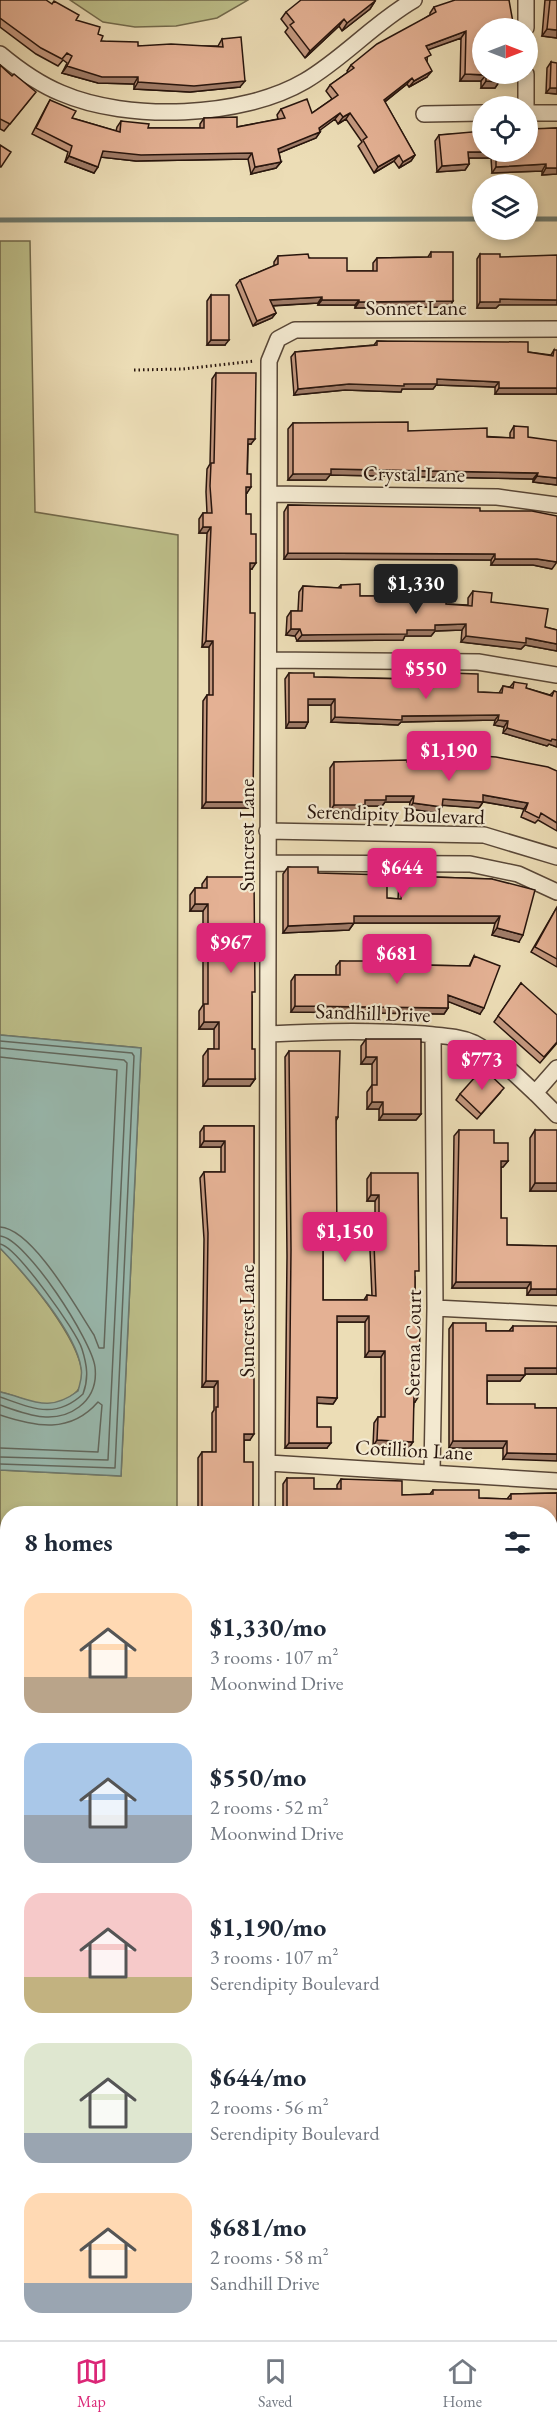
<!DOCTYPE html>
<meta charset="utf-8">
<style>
body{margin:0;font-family:"EB Garamond",serif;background:#f2f2f3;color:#1f2937;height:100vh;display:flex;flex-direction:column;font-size:22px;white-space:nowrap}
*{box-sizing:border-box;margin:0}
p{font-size:20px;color:#747a83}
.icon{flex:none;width:33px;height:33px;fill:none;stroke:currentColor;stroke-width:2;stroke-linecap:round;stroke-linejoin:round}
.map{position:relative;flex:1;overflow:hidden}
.details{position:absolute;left:0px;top:1506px;width:558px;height:834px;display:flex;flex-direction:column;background:#fff;border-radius:24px 24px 0 0;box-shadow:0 3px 9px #0003}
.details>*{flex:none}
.needle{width:39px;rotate:90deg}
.controls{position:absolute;left:472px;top:18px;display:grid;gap:12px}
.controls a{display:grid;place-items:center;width:66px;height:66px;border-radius:50%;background:#fff;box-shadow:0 3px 9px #0003;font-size:30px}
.price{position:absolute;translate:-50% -51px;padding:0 14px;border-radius:6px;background:#db2777;color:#fff;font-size:20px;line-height:39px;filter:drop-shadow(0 2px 3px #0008)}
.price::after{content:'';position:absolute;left:50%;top:36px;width:18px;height:14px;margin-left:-9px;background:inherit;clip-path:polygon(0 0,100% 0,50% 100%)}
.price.on{background:#222;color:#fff}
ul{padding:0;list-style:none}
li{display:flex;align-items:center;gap:18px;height:150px;padding:0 24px}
li span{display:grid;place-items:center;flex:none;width:168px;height:120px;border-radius:18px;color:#555}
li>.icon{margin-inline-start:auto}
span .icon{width:72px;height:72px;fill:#fffc;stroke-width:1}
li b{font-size:26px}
h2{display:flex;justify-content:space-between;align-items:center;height:72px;padding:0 24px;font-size:26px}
.dock{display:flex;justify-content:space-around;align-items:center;height:84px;border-top:2px solid #e0e1e3;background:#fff;font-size:16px;color:#747a83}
.dock a{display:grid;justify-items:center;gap:3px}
.dock .on{color:#db2777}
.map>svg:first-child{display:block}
</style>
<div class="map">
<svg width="557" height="2340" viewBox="0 0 557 2340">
<rect width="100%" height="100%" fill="#ecddb6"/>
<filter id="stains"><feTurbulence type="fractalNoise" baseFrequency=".00333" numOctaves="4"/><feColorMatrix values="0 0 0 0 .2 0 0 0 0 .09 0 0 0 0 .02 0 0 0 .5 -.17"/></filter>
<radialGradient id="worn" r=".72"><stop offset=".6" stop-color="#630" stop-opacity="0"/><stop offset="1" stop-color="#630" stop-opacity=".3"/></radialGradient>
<!-- green -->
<path fill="#bdbf8a" stroke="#726a4c" stroke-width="1.5" d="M70,0H248L217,18L176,26L135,27L103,22Z
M0,241H30L35,512L178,535L177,1513L8,1514L7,1877L0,1876V1470L121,1476L141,1048L0,1035Z
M0,1248C20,1268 109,1368 74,1394C64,1402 53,1406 40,1404C26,1402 13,1394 0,1392Z
M551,1585H557V1911H550Z
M0,2039H8V2332H550L551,2065H557V2340H0Z"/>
<!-- water -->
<path fill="#99bbb1" stroke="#6c796f" stroke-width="1.5" d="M0,1035L141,1048L121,1476L0,1470V1392C32,1399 47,1414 78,1391C80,1383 83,1376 81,1368C76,1332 25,1274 0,1248Z"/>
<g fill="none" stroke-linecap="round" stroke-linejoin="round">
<!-- shore -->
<path stroke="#60685f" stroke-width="1.5" d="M0,1041L132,1053L134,1056L115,1468L0,1464
M0,1048L124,1060L127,1063L108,1460L0,1457
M0,1057L117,1070L104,1348H99L94,1335C77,1309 33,1229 0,1227
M0,1236C26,1238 92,1341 95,1367C97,1384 92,1397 79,1407C54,1426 26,1414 0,1405
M0,1244C16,1246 77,1332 82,1349C87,1365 89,1378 83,1394C55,1420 32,1408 0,1397
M0,1415C36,1427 70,1434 98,1402L102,1405L98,1452L0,1448"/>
<!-- stream -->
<path stroke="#6c796f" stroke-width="5" d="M528,219H557
M0,220L483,219"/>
<defs>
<path id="minor" d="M526,0V28
M0,54C18,69 39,84 61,93C128,122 242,118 305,81C344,58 374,23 414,0
M526,74V106
M528,113H557
M424,114L483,113
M269,494L497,497L557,505
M269,660L478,662L557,675
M267,831L484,835L557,857
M268,863L470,864L518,874L557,892
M269,1034C321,1031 372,1030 424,1034C441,1036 458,1036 474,1043C496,1054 539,1096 557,1115
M535,1093L557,1068
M435,1308L557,1314
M269,1463L557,1481
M432,1471L435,1308L433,1035
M267,1514L269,361L278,339L295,330L557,329"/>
<path id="primary" d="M0,1914L8,1915
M550,1948H557
M0,1965L8,1966
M550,1998L557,1999"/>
</defs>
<!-- minor casing -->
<use href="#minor" stroke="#594737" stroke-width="18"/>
<!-- primary casing -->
<use href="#primary" stroke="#28150d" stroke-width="26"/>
<!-- path -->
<path stroke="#28150d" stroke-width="3" stroke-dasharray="1.5 3" stroke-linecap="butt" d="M134,370L183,369L255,361"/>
<!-- minor -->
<use href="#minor" stroke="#f3e9d0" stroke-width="15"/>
<!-- primary -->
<use href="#primary" stroke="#ecddb6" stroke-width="22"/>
</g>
<!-- wall -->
<path fill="#c4987f" stroke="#28150d" stroke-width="1.5" d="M0,0L76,20L98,34L101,41L138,46H218L222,39L240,87L190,92L134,89V84L98,83L62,73L67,63L63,60L58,66L36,54L0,27Z
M545,0H557V38L542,36Z
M375,1L370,9L342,31L339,26L305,58L285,32L288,28L281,19L286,12Z
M434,7L483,28L503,76L495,88H481V81H460L461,38L428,49L427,62V77L409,87L407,84L385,102L415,155L411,161L399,168L394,161L374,173L358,146L362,142L346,119L338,124L335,119L319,130L320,132L316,138L279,153L281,162L276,168L251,174L248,159L136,161L101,157L94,173L65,162L68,152L32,134L46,107L50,100L72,118L116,131L117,127L121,121L148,128H200V124L204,118L237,127L278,119L277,115L281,109L312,113L332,99L326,91L330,85L348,72L347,71L351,65L430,15V13Z
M551,62L557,94L546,93L547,68Z
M0,65L30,99L4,131L0,129Z
M557,128V174L542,175V171L492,173L491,158H469V164L465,170L437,172L435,141L439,135Z
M431,252L453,301L449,307L355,308V305H318V303L273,306L276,313L272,318L253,326L236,285L240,280L274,266V262L278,256L309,258L347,271H373V263L377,258L428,257Z
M480,254L499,305L496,308H477V259Z
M211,295L225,345H207V301Z
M377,341L528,352L551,355L554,350L557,394H495V387L436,385L433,389H402L401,392L345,390L294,395L291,357L295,352L374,345Z
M216,373L251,444H248L247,493H246V514L252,569H250L249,808H202L203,701L207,695H209V647H202L207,533H199V519L203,513H207L206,492L207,469L210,464L212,379Z
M293,423L510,438V433L514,426L528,437L557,485L533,482V479L330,475L326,480H288V429Z
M288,505L480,511L552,569L533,565H491V560L284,559V512Z
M341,585L360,596H419L423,591L446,604L468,605V598L473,591L491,602L545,627L557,630V651L525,645L521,649L461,642L462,630L435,631L431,636H405L403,640L297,641L295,636L286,635L287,617L291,611H298L299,592L303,586L338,588Z
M289,673L314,677L413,679L445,678L449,673L478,692L499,693L503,686L510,687L514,682L526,688L550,695L554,691L557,692V747L549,744L547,746L503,733L504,727L494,725L495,720L401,722L398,725L331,722V705H308V722L305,728H286L285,679Z
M453,754L557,771V831L538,820L535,823L521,817L524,809L483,802L479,808L442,805L438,813L409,809L410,802H385L382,806H364L360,811H330V768L334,762H407L449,768V760Z
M288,867L318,873L387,898L398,899L399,883L404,876L492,879L519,942L492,935L495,923H354L349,930L283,933V874Z
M207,877L252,996V1049L255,1079L250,1086H203V1056L208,1049H214V1029H199V1011L203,1005V911H190V895L195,888H202V884Z
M557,907V967L531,952Z
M474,956L480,1014L448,1001V1008L444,1014L291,1012V981L295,975H336V966L340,961L369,964L469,966Z
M521,983L557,1043L540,1063L494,1022Z
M366,1039L421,1114L416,1120H379V1109H367V1092L372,1085V1064H361V1046Z
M289,1051L338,1117L336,1121L333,1243H323V1300H364L367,1295L372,1296L370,1250L374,1244H375V1201H367V1179L371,1173L415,1277V1402H414L409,1448L373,1446L374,1423L378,1417H381V1357H365V1322H337V1398L333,1404L317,1403V1427L327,1448H285L287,1256L285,1057Z
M500,1093L477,1119L456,1100L460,1094Z
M204,1126H254L250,1440H244V1462L253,1514H198V1458L202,1452H212V1413L214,1410V1387H202L204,1239L200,1178L204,1172H221V1147H200V1132Z
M459,1130L494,1143L508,1161L503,1167H501V1218L507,1245L557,1246V1295H527V1288H452L454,1136Z
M535,1130L557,1191H530V1138Z
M453,1323L486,1331H509L513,1326L557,1374H525L520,1381H487V1404L535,1408H557L503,1459V1448H449V1329Z
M287,1478L314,1489H337V1485L341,1479L402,1495L430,1494L433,1490L479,1498L507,1499L511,1494L557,1493V1547H550V1514H283V1484Z"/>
<!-- shaded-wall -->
<path fill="#a07c68" stroke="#28150d" stroke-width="1.5" d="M375,1L370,9L342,31L347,23Z
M344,19L339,26L305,58L310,51Z
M547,29L557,30V38L542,36Z
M466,31L461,38L422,52L426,46Z
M67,66L138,77L134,84L98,83L62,73Z
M432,71L427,77L409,87L414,81Z
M465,74L486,75L481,81H460Z
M499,76H503L495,88H481L486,81Z
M412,78L407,84L379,106L384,100Z
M245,81L240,87L190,92L134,89L138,82Z
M550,88H557V94L546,93Z
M340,113L335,119L315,134L320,132L316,138L274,155L278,149L319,128Z
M350,113L346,119L338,124L343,117Z
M103,151L252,153L248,159L136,161L99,157Z
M468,152H496L491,158H464Z
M399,155L394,161L374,173L378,167Z
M415,155L411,161L399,168L403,162Z
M69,156L98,167L94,173L65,162Z
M281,162L276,168L251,174L255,167Z
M469,164L465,170L437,172L442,166Z
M546,164L542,171L492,173L496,167Z
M546,168H557V174L542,175Z
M322,297L318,303L267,306L270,300Z
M500,299L557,300V305H499L496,308H477L480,302Z
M322,300H359L355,305H318Z
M453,301L449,307L355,308L359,302Z
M276,313L272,318L253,326L257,321Z
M211,340H229L225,345H207Z
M437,379L499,382L495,387L436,385L433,389H402L401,392L345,390L294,395L298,389L349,384H404Z
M499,388H557V394H495Z
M248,439H255L251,444H244Z
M331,469L538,473L533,479L330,475L326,480H288L293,474Z
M537,476L557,478V485L533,482Z
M246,487H251L247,493H242Z
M203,527H211L207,533H199Z
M288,553L495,554L491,560L284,559Z
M495,559H537L557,562L552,569L533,565H491Z
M250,563H256L252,569H246Z
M466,624L462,630L435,631L431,636H405L403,640L297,641L302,635L407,630L435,625Z
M291,629H300L295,636L286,635Z
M466,636L526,638L557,644V651L525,645L521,649L461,642Z
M206,641H213L209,647H202Z
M308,699H335L331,705H304Z
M499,715L495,720L401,722L398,725L331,722L335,717Z
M498,720L508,721L504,727L494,725Z
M289,722H308L305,728H286Z
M507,728L557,740V747L549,744L547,746L503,733Z
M483,795L528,803L524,809L479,801Z
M386,796H414L410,802H385L382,806H364L360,811H330L334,805L365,800Z
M443,799L483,802L479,808L439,805Z
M206,802H253L249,808H202Z
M413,803L442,807L438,813L409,809Z
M195,904H208L203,911H190Z
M354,916H500L495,923H349Z
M354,923L349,930L283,933L288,926Z
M497,928L523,935L519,942L492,935Z
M448,995L484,1008L480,1014L444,1000Z
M295,1006L448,1008L444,1014L291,1012Z
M204,1022H219L214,1029H199Z
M366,1057H377L372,1064H361Z
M208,1079H255L250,1086H203Z
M372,1102H383L379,1109H367Z
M383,1114H421L416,1120H379Z
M204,1141H225L221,1147H200Z
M501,1161H508L503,1167H496Z
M535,1183H557V1191H530Z
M371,1195H379L375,1201H367Z
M323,1237H337L333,1243H318Z
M456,1282H531L527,1288H452Z
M531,1289H557V1295H527Z
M337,1316H369L365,1322H332Z
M369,1351H385L381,1357H365Z
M525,1368H557V1374H520Z
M487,1375H525L520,1381H482Z
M206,1381H218L214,1387H202Z
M414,1396H419L415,1402H410Z
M317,1397L337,1398L333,1404L313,1403Z
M244,1434H254L250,1440H240Z
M377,1440L413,1442L409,1448L373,1446Z
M453,1441H507L503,1448H449Z
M289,1443H331L327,1448H285Z
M507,1453L557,1454V1461L503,1459Z
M392,1507H424L420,1513H388Z
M550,1542H557V1547H550Z"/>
<!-- building -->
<path fill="#e4b194" stroke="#28150d" stroke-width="1.5" d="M0,0H46L52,4L54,1L79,15L76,20L100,27L98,34L103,36L101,41L138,42V46L171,44L223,47L222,39L241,37L245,81L194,86L138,82V77H102L67,66L72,56L67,53L62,59L41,48L0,18Z
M301,0H374L375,1L347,23L344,19L310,51L290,25L294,22L286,12Z
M455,0H509L514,28H483V74H503V76H499V82L486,81V75L465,74L466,31L426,46L431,55L425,58L432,71L414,81L412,78L384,100L415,155L403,162L399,155L378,167L363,140L367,137L350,113L343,117L340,113L319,128L320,132L278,149L281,162L255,167L252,153L141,155L103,151L98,167L69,156L72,146L36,128L50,100L76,111L72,118L120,132L121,121L149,124L148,128H204V118L237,117V127L285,118L281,109L307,99L312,113L338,95L330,85L354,68L351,65L377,44L436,12L434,7Z
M550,0H557V30L547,29Z
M551,62L557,63V88H550Z
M0,65L12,76L14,74L36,92L10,124L0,119Z
M557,128V168H546V164L496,167V152H528V129Z
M483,131V152H486H468L469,164L442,166L439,135Z
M0,145L11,152L1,167H0Z
M431,252H453V301L359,302V300H322V297L270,300L276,313L257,321L240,280L278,264V256L308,254L309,258H347V271H377V258L431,257Z
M480,254H500V257L557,255V300L500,299V302H480Z
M211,295H229V340H211Z
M377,341L528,342V352L553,356L554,350H557V388H499V382L437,379V384H404V386L349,384L298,389L295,352L377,345Z
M216,373H256L255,439H248L247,474H251V487H246V514H251V534H256V563H250V613H255L253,802H206L207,695H213V641H206L211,527H203V513H212L210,486L211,463H214Z
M408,422V431L487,428V437L514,438V426L528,427V437L557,441V478L537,476L538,473L331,469V474H293V423Z
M288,505L480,508V511H532L557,516V562L537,559H495V554L288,553Z
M360,584V596H423V591H446V604L472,606L473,591L492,593L491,602L548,609L545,627L557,630V644L526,638V643L466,636V624L435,625V630H407V634L302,635L300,629H291V611H302L303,586L341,588V585Z
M289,673H314V677L413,679L449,678V673L478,674V692L502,693L503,686L513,688L514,682L527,684L526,688L552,696L554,691L557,692V740L552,739L551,741L507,728L508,721L498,720L499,715L402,716V720L335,717V699H308V722H289Z
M453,754L496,757L548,767L557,771V823L541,813L539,818L525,811L528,803L483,795V802L443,799L442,807L413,803L414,796H386V800H365V805H334V762L407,760V762L452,768Z
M288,867H318V873L387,875V898L401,899L404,876L492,879L535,890L523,935L497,928L500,916H354V923L288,926Z
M207,877H254L255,992H252V1049H255V1079H208V1049H219V1022H204V1004H208V904H195V888H207Z
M557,907V959L535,947Z
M474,956L500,966L484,1008L448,995V1008L295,1006V975H340V961H369V964L470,966Z
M521,983L557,1015V1042L544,1057L498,1016Z
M366,1039H421V1114H383V1102H372V1085H377V1057H366Z
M289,1051H340L338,1117H336L337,1237H323V1300H367V1295L376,1296L374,1244H379V1195H371V1173H418L419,1271H415V1323H420L419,1396H414L413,1442L377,1440L378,1417H385V1351H369V1316H337V1398L317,1397V1427H331V1443H289L291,1250Z
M483,1068L504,1088L481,1114L460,1094Z
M204,1126H254V1434H244V1462H253V1514H202V1452H216V1407H218V1381H206L208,1233L204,1172H225V1141H204Z
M459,1130H494V1143H508V1161H501V1218H507V1245L557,1246V1289H531V1282H456Z
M535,1130H557V1183H535Z
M453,1323H486V1331H513V1326H557V1368H525V1375H487V1404H535V1408H557V1454L507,1453V1441H453Z
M287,1478H314V1489H341V1479L402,1481V1495L433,1494V1490H479V1498L511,1499V1494L557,1493V1542H550V1514H424V1507H392V1514H287Z"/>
<g text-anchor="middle" stroke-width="4.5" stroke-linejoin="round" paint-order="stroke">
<!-- street labels -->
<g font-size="21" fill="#28150d" stroke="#f3e9d0">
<text x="416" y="315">Sonnet Lane</text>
<text transform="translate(414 474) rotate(1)" y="7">Crystal Lane</text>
<text transform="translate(396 814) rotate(2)" y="7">Serendipity Boulevard</text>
<text transform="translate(247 835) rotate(-90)" y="7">Suncrest Lane</text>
<text transform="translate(373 1013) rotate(2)" y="7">Sandhill Drive</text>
<text transform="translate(247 1321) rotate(-90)" y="7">Suncrest Lane</text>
<text transform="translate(413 1343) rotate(-89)" y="7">Serena Court</text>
<text transform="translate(414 1450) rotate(3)" y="7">Cotillion Lane</text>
</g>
</g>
<rect width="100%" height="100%" filter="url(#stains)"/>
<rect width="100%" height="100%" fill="url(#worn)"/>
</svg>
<div class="controls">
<a><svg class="needle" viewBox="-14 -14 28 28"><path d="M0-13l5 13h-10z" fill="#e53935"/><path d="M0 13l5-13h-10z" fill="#747a83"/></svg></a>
<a><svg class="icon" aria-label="locate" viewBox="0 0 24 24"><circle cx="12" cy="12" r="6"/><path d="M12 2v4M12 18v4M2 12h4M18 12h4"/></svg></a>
<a><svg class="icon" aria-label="layers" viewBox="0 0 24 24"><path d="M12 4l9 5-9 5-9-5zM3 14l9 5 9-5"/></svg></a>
</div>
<b class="price on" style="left:416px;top:615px">$1,330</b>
<b class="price" style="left:426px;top:700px">$550</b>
<b class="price" style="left:449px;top:782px">$1,190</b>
<b class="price" style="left:402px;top:899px">$644</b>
<b class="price" style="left:231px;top:974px">$967</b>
<b class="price" style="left:397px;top:985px">$681</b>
<b class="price" style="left:482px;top:1091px">$773</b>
<b class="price" style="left:345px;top:1263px">$1,150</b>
<section class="details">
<h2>8 homes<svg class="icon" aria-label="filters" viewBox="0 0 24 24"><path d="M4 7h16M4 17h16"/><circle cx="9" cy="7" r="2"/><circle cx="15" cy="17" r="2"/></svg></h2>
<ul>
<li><span style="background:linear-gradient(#ffd9b3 70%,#b9a48a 0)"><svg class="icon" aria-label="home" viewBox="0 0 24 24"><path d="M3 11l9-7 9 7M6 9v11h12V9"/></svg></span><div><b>$1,330/mo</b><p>3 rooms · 107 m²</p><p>Moonwind Drive</p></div></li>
<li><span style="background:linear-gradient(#a9c7e8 60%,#9aa5b1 0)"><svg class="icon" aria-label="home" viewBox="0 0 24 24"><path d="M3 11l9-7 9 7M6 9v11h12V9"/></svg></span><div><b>$550/mo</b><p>2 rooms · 52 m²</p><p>Moonwind Drive</p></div></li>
<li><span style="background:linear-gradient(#f6c9c9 70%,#c2b280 0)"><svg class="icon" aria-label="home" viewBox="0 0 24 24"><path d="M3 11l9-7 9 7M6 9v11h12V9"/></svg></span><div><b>$1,190/mo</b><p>3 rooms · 107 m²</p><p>Serendipity Boulevard</p></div></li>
<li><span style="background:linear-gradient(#dfe7d0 75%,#9aa5b1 0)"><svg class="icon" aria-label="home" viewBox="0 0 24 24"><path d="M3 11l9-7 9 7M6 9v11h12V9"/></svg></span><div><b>$644/mo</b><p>2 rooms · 56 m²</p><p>Serendipity Boulevard</p></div></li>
<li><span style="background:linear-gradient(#ffd9b3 75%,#9aa5b1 0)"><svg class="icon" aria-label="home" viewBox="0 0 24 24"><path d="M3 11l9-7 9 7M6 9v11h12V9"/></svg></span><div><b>$681/mo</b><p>2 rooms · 58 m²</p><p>Sandhill Drive</p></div></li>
</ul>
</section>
</div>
<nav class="dock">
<a class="on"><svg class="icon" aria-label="map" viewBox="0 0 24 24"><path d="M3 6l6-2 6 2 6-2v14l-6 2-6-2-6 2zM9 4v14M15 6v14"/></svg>Map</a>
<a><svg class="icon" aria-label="saved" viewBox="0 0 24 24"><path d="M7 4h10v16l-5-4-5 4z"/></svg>Saved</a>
<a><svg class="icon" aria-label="home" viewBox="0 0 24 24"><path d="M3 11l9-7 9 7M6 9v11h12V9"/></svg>Home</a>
</nav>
